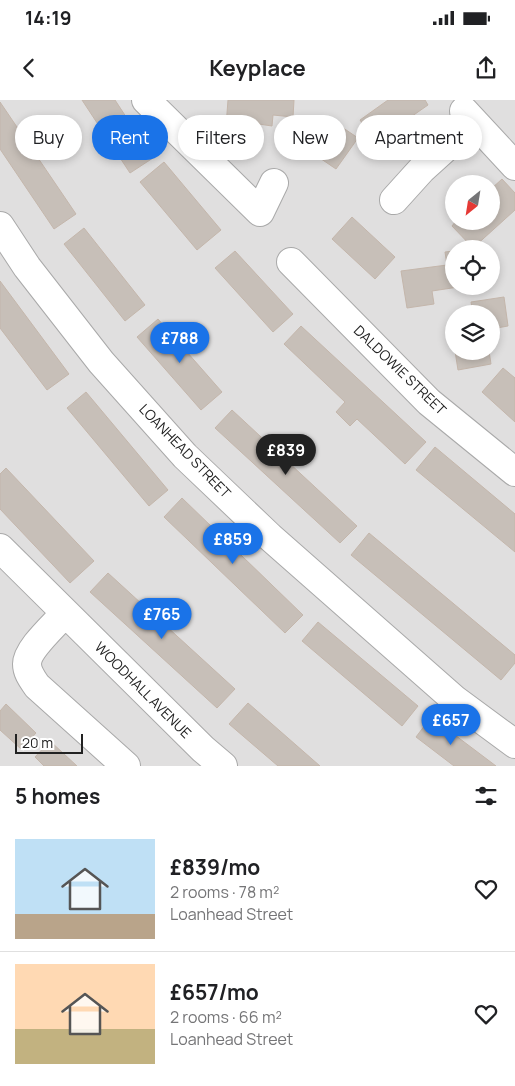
<!DOCTYPE html>
<meta charset="utf-8">
<style>
body{margin:0;font-family:Manrope,sans-serif;background:#f2f2f2;color:#202124;height:100vh;display:flex;flex-direction:column;font-size:19px;white-space:nowrap}
*{box-sizing:border-box;margin:0}
p{font-size:16px;color:#757577}
.icon{flex:none;width:28px;height:28px;fill:none;stroke:currentColor;stroke-width:2;stroke-linecap:round;stroke-linejoin:round}
.map{position:relative;height:666px;overflow:hidden}
.panel{display:flex;flex-direction:column;background:#fff;flex:1}
.panel>*{flex:none}
.hud{position:absolute;left:15px;top:15px;width:485px;height:45px;display:flex;gap:10px}
.needle{width:32px;rotate:210deg}
.fabs{position:absolute;left:445px;top:75px;display:grid;gap:10px}
.fabs a{display:grid;place-items:center;width:55px;height:55px;border-radius:50%;background:#fff;box-shadow:0 2px 8px #0003;font-size:25px}
.scale{position:absolute;left:15px;bottom:12px;width:68px;box-sizing:border-box;padding-left:5px;border:2px solid #222;border-top:0;font-size:14px;line-height:18px;white-space:nowrap;color:#222;-webkit-text-stroke:4px #fff;paint-order:stroke}
.price{position:absolute;translate:-50% -42px;padding:0 11px;border-radius:18px;background:#1a73e8;color:#fff;font-size:16px;line-height:32px;filter:drop-shadow(0 1px 2px #0008)}
.price::after{content:'';position:absolute;left:50%;top:30px;width:15px;height:11px;margin-left:-8px;background:inherit;clip-path:polygon(0 0,100% 0,50% 100%)}
.price.active{background:#222;color:#fff}
ul{padding:0;list-style:none}
li{display:flex;align-items:center;gap:15px;height:125px;padding:0 15px}
li+li{border-top:1px solid #e0e0e0}
li span{display:grid;place-items:center;flex:none;width:140px;height:100px;border-radius:0px;color:#555}
li>.icon{margin-inline-start:auto}
span .icon{width:60px;height:60px;fill:#fffc;stroke-width:1}
li b{font-size:21px}
h2{display:flex;justify-content:space-between;align-items:center;height:60px;padding:0 15px;font-size:21px}
.pill{padding:0 18px;border-radius:22px;background:#fff;box-shadow:0 2px 8px #0003;font-size:18px;line-height:45px}
.pill.active{background:#1a73e8;color:#fff}
.status{display:flex;justify-content:space-between;align-items:center;height:35px;padding:0 25px;background:#fff;direction:ltr}
.status svg{height:14px;fill:currentColor}
header{display:flex;justify-content:space-between;align-items:center;height:65px;padding:0 15px;background:#fff;font-size:22px;font-weight:700}
.map>svg:first-child{display:block}
</style>
<div class="status"><b>14:19</b><svg viewBox="0 0 49 12"><path d="M0 12V9h3v3zM5 12V6h3v6zM10 12V3h3v9zM15 12V0h3v12zM26 1h20v11H26zM47 4h2v5h-2z"/></svg></div>
<header><svg class="icon" aria-label="back" viewBox="0 0 24 24"><path d="M15 5l-7 7 7 7"/></svg>Keyplace<svg class="icon" aria-label="share" viewBox="0 0 24 24"><path d="M12 15V3M7 8l5-5 5 5M5 13v7h14v-7"/></svg></header>
<div class="map">
<svg width="515" height="666" viewBox="0 0 515 666">
<rect width="100%" height="100%" fill="#f2efe9"/>
<!-- residential -->
<path fill="#e0dfdf" fill-rule="evenodd" d="M0,0H515V666H0ZM454,84H491V121H454ZM454,149H491V186H454ZM454,214H491V251H454Z"/>
<!-- building -->
<path fill="#c7bfb8" stroke="#c4b6ab" d="M82,0H115L153,58L130,73Z
M228,0H294L293,17L273,15L272,26L252,23L251,29L226,26Z
M388,0H425L428,5L375,42L360,20Z
M0,2L76,114L54,129L0,49Z
M330,19L358,38L336,69L308,50Z
M164,62L221,130L197,150L140,82Z
M502,79L515,93V110L473,148L452,126L456,121H491V89Z
M352,117L395,157L375,179L332,139Z
M84,128L145,205L125,221L64,144Z
M235,151L293,214L273,232L215,168Z
M454,151V186H465L432,191L434,204L407,208L401,171L447,165L445,152Z
M0,181L69,274L47,290L0,228Z
M504,197L508,226L491,229V214H473L471,202Z
M158,219L222,292L201,310L137,237Z
M301,226L426,342L405,364L357,319L350,326L336,312L345,302L284,244Z
M455,251H489L491,264L458,270Z
M503,268L515,278V322L482,292Z
M86,292L168,390L149,406L67,308Z
M232,310L357,426L340,443L215,328Z
M435,347L515,414V452L416,370Z
M6,368L94,461L70,483L0,409V374Z
M182,398L303,515L285,533L164,417Z
M369,433L515,555V563L501,580L351,455Z
M108,473L235,589L217,608L90,492Z
M318,522L418,606L402,626L302,541Z
M248,603L320,666H278L229,624Z
M6,604L36,633L21,649L0,630V611Z
M431,617L496,666H454L416,637Z
M50,641L77,666H44L35,657Z"/>
<g fill="none" stroke-linecap="round" stroke-linejoin="round">
<defs>
<path id="minor" d="M146,0L260,112L274,83
M464,11L515,66
M394,100L422,69L474,22
M0,126L27,167L101,262L185,356L270,437L454,599L515,644
M291,162L429,302L515,372
M0,448L203,649L223,666
M65,513C55,525 27,549 27,564C27,573 33,580 37,586L126,666"/>
</defs>
<!-- minor casing -->
<use href="#minor" stroke="#a9a9a9" stroke-width="30"/>
<!-- minor -->
<use href="#minor" stroke="#fff" stroke-width="28"/>
</g>
<g text-anchor="middle" stroke-width="4.5" stroke-linejoin="round" paint-order="stroke">
<!-- street labels -->
<g font-size="14" fill="#222" stroke="#fff">
<text transform="translate(400 270) rotate(44)" y="5">DALDOWIE STREET</text>
<text transform="translate(185 351) rotate(46)" y="5">LOANHEAD STREET</text>
<text transform="translate(143 590) rotate(45)" y="5">WOODHALL AVENUE</text>
</g>
</g>
</svg>
<div class="fabs">
<a><svg class="needle" viewBox="-14 -14 28 28"><path d="M0-13l5 13h-10z" fill="#e53935"/><path d="M0 13l5-13h-10z" fill="#757577"/></svg></a>
<a><svg class="icon" aria-label="locate" viewBox="0 0 24 24"><circle cx="12" cy="12" r="6"/><path d="M12 2v4M12 18v4M2 12h4M18 12h4"/></svg></a>
<a><svg class="icon" aria-label="layers" viewBox="0 0 24 24"><path d="M12 4l9 5-9 5-9-5zM3 14l9 5 9-5"/></svg></a>
</div>
<div class="scale">20 m</div>
<b class="price" style="left:180px;top:264px">£788</b>
<b class="price active" style="left:286px;top:376px">£839</b>
<b class="price" style="left:233px;top:465px">£859</b>
<b class="price" style="left:162px;top:540px">£765</b>
<b class="price" style="left:451px;top:646px">£657</b>
<div class="hud">
<a class="pill">Buy</a>
<a class="pill active">Rent</a>
<a class="pill">Filters</a>
<a class="pill">New</a>
<a class="pill">Apartment</a>
</div>
</div>
<section class="panel">
<h2>5 homes<svg class="icon" aria-label="filters" viewBox="0 0 24 24"><path d="M4 7h16M4 17h16"/><circle cx="9" cy="7" r="2"/><circle cx="15" cy="17" r="2"/></svg></h2>
<ul>
<li><span style="background:linear-gradient(#bfe0f5 75%,#b9a48a 0)"><svg class="icon" aria-label="home" viewBox="0 0 24 24"><path d="M3 11l9-7 9 7M6 9v11h12V9"/></svg></span><div><b>£839/mo</b><p>2 rooms · 78 m²</p><p>Loanhead Street</p></div><svg class="icon" aria-label="heart" viewBox="0 0 24 24"><path d="M12 20l-8-8c-3-5 5-10 8-4 3-6 11-1 8 4z"/></svg></li>
<li><span style="background:linear-gradient(#ffd9b3 65%,#c2b280 0)"><svg class="icon" aria-label="home" viewBox="0 0 24 24"><path d="M3 11l9-7 9 7M6 9v11h12V9"/></svg></span><div><b>£657/mo</b><p>2 rooms · 66 m²</p><p>Loanhead Street</p></div><svg class="icon" aria-label="heart" viewBox="0 0 24 24"><path d="M12 20l-8-8c-3-5 5-10 8-4 3-6 11-1 8 4z"/></svg></li>
</ul>
</section>
